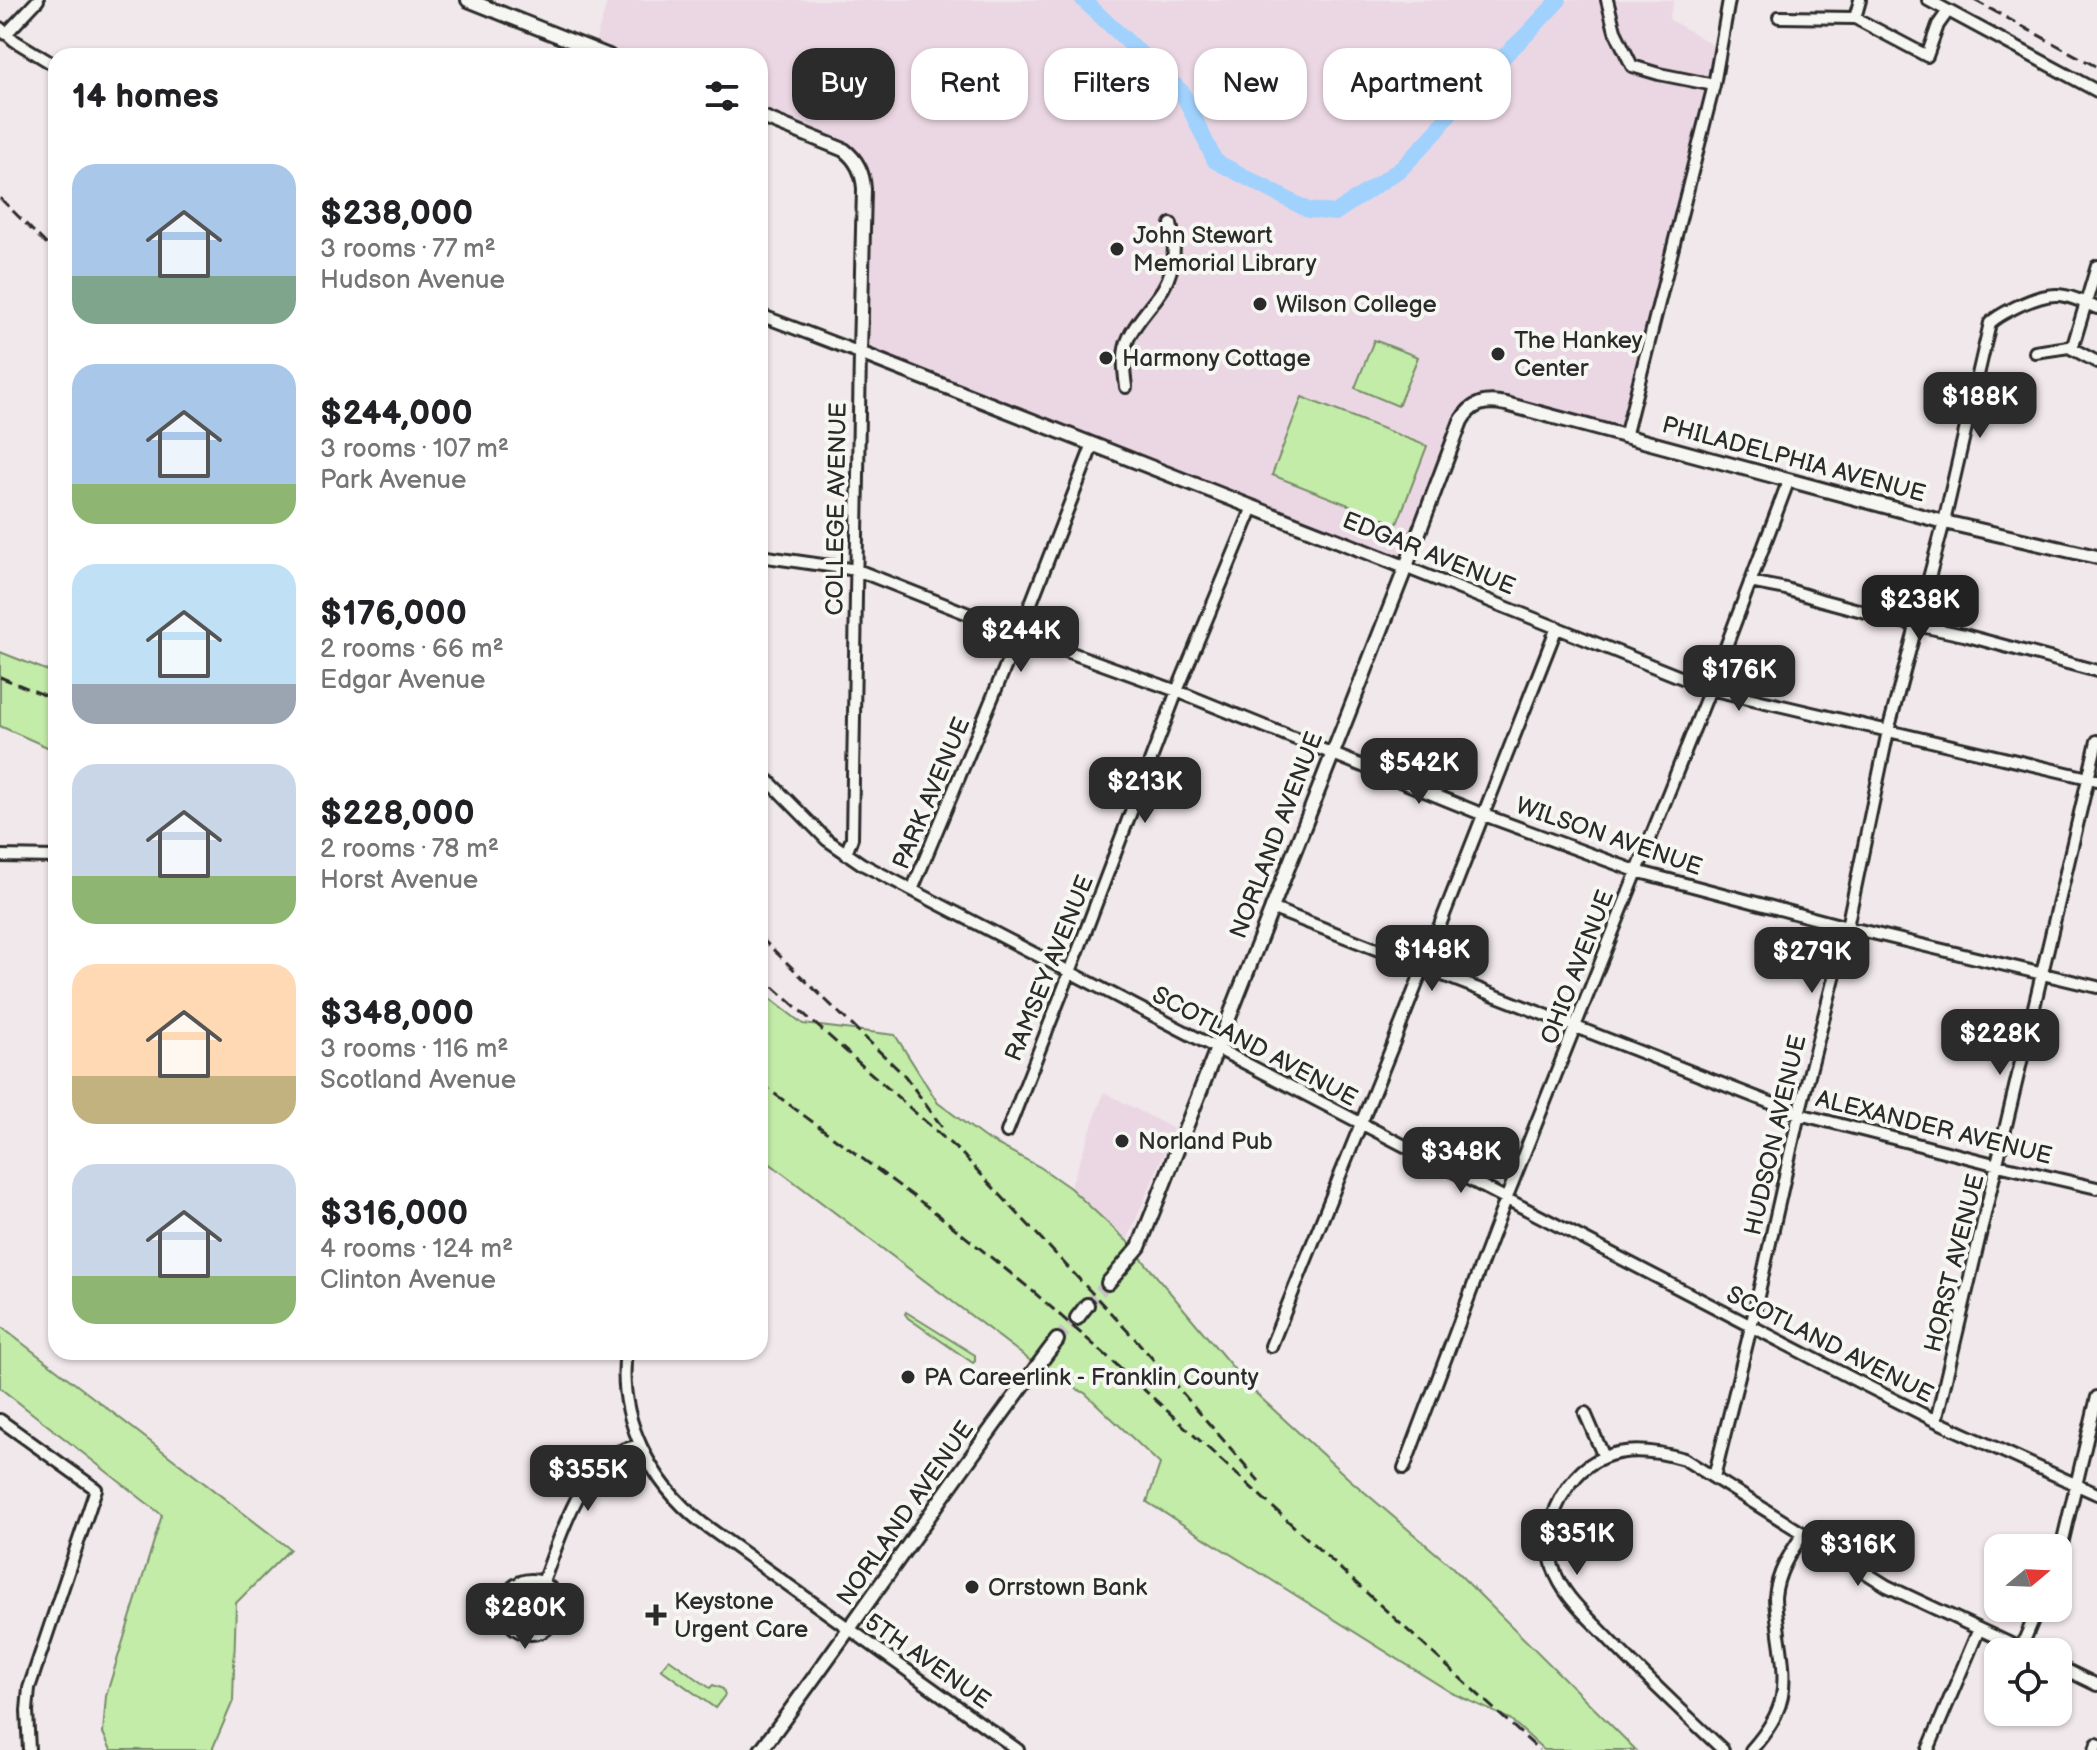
<!DOCTYPE html>
<meta charset="utf-8">
<style>
body{margin:0;font-family:"Balsamiq Sans",sans-serif;background:#f2f2f2;color:#202124;height:100vh;display:flex;flex-direction:column;font-size:30px;white-space:nowrap}
*{box-sizing:border-box;margin:0}
p{font-size:26px;color:#757577}
.icon{flex:none;width:44px;height:44px;fill:none;stroke:currentColor;stroke-width:2;stroke-linecap:round;stroke-linejoin:round}
.map{position:relative;flex:1;overflow:hidden}
.drawer{position:absolute;left:48px;top:48px;width:720px;height:1312px;display:flex;flex-direction:column;background:#fff;border-radius:24px;box-shadow:0 2px 6px #0004}
.drawer>*{flex:none}
.top-card{position:absolute;left:792px;top:48px;width:760px;height:72px;display:flex;gap:16px}
.needle{width:52px;rotate:71deg}
.buttons{position:absolute;left:1984px;top:1534px;display:grid;gap:16px}
.buttons a{display:grid;place-items:center;width:88px;height:88px;border-radius:16px;background:#fff;box-shadow:0 2px 6px #0004;font-size:40px}
.price{position:absolute;translate:-50% -68px;padding:0 18px;border-radius:16px;background:#2b2b2b;color:#fff;font-size:26px;line-height:52px;filter:drop-shadow(0 2px 4px #0008)}
.price::after{content:'';position:absolute;left:50%;top:48px;width:24px;height:18px;margin-left:-12px;background:inherit;clip-path:polygon(0 0,100% 0,50% 100%)}
.price.selected{background:#222;color:#fff}
ul{padding:0;list-style:none}
li{display:flex;align-items:center;gap:24px;height:200px;padding:0 24px}
li span{display:grid;place-items:center;flex:none;width:224px;height:160px;border-radius:24px;color:#555}
li>.icon{margin-inline-start:auto}
span .icon{width:96px;height:96px;fill:#fffc;stroke-width:1}
li b{font-size:34px}
h2{display:flex;justify-content:space-between;align-items:center;height:96px;padding:0 24px;font-size:34px}
.chip{padding:0 28px;border-radius:24px;background:#fff;box-shadow:0 2px 6px #0004;font-size:28px;line-height:72px}
.chip.selected{background:#2b2b2b;color:#fff}
.map>svg:first-child{display:block}
</style>
<div class="map">
<svg width="2097" height="1750" viewBox="0 0 2097 1750">
<rect width="100%" height="100%" fill="#f1e8eb"/>
<filter id="ink" filterUnits="userSpaceOnUse"><feTurbulence type="fractalNoise" baseFrequency=".0125" numOctaves="2"/><feDisplacementMap in="SourceGraphic" scale="16" xChannelSelector="R" yChannelSelector="G"/><feConvolveMatrix kernelMatrix="1 2 1 2 8 2 1 2 1" color-interpolation-filters="sRGB"/></filter>
<g filter="url(#ink)">
<!-- built -->
<path fill="#ebd7e3" d="M608,0H1674L1669,19L1720,49L1625,437L1506,404L1474,405L1405,567L860,353L864,189L854,159L760,116V56H609L594,45Z
M1104,1092L1174,1129L1127,1241L1070,1188Z"/>
<!-- green -->
<path fill="#c3eca8" stroke="#778c6a" stroke-width="2" d="M1374,340L1418,357L1398,406L1355,388Z
M1302,397L1427,446L1397,524L1272,475Z
M0,652L56,674V751L0,726Z
M760,991L803,1024L895,1035L938,1103L985,1138L1040,1167L1070,1188L1127,1241L1249,1387L1348,1478L1451,1566L1636,1750H1544L1510,1719L1452,1693L1147,1502L1160,1464L1085,1393L1052,1377L760,1156Z
M906,1312L975,1355V1361L973,1363L908,1318L905,1314Z
M0,1326L290,1549L236,1603L233,1701L212,1750H111L103,1733L106,1696L162,1515L0,1388Z
M669,1659L710,1688L713,1685L723,1689L725,1695L715,1708L661,1669Z"/>
<g fill="none" stroke-linecap="round" stroke-linejoin="round">
<!-- river -->
<path stroke="#a1d2fe" stroke-width="16" d="M1083,0L1182,92L1215,161L1308,210L1335,213L1402,168L1437,131L1460,99L1526,35L1559,0"/>
<!-- major-tunnel -->
<path stroke="#c9c2c5" stroke-width="12" stroke-dasharray="12 6" stroke-linecap="butt" d="M1087,1305L1108,1283
M1057,1340L1077,1318"/>
<defs>
<path id="minor" d="M1607,0L1615,31L1632,66L1659,74L1714,85
M1928,0L2097,91
M1779,17L1855,18L1927,56L1938,25L1948,11
M1855,18L1860,0
M0,28L15,41L56,66
M6,34L38,0
M760,315L860,353L852,838L846,854
M2072,349L2097,266
M2035,352L2069,347L2097,362
M1126,387C1124,371 1121,353 1129,337C1136,322 1148,310 1158,296C1174,276 1177,248 1171,224
M1625,437L1714,85L1729,0
M760,556L857,570L1019,634L1177,691L1484,815L1636,871L1847,927L2097,987
M1405,567L1710,689L2097,780
M1750,582L1786,589L1821,600L1907,623L1964,635L2097,671
M760,772L827,840L862,864L1857,1381L1936,1421L2097,1494
M0,856L56,857
M912,890L1019,634L1093,444
M1271,908L1799,1114L1998,1165L2097,1188
M1007,1132L1070,972L1177,691L1253,507
M1271,1346L1392,1047L1557,627
M626,1352C617,1418 651,1483 702,1523L1018,1750
M1585,1413L1604,1457
M0,1420L96,1489L29,1688L27,1711L29,1750
M1936,1421L2097,741
M1404,1468L1506,1199L1710,689L1788,482
M1714,1477L1751,1327L1799,1114L1847,927L1888,731L1944,522L1990,323C1998,315 2008,311 2018,306C2053,290 2062,292 2097,308
M2058,1561L2097,1397
M504 1607a27 27 0 1 1 54 0a27 27 0 1 1-54 0Z
M543,1582C559,1541 577,1476 616,1453C623,1449 632,1447 640,1445
M2021,1648L2038,1608
M2058,1666L2097,1685
M1723,1750C1683,1712 1643,1675 1605,1635C1585,1614 1562,1595 1553,1567C1543,1535 1554,1501 1576,1477C1604,1445 1647,1448 1684,1459L1887,1586L2028,1652
M1751,1750C1788,1709 1787,1687 1779,1634C1778,1622 1775,1609 1775,1597C1777,1573 1790,1553 1803,1534
M1928,1750L1979,1629
M2095,1750L2097,1744"/>
<path id="major" d="M468,0L609,56
M760,116L844,150C857,160 863,172 864,189L860,353L1405,567
M1108,1283L1139,1247L1402,577L1461,421C1472,402 1486,400 1506,404L1944,522L2097,557
M1077,1318L1087,1305
M761,1750C862,1615 955,1474 1057,1340"/>
</defs>
<!-- minor casing -->
<use href="#minor" stroke="#2b2b2b" stroke-width="16"/>
<!-- major casing -->
<use href="#major" stroke="#2b2b2b" stroke-width="18"/>
<!-- minor -->
<use href="#minor" stroke="#f6f6f2" stroke-width="10"/>
<!-- major -->
<use href="#major" stroke="#f6f6f2" stroke-width="12"/>
<!-- rail -->
<path stroke="#2b2b2b" stroke-width="3" stroke-dasharray="12 6" stroke-linecap="butt" d="M1974,0L2097,67
M0,198L56,254
M0,677L56,700
M760,937L905,1076L942,1127
M760,975L962,1154L1137,1341L1259,1481
M760,1083L936,1213L1029,1288L1117,1365L1539,1750"/>
</g>
</g>
<!-- markers -->
<g fill="#2b2b2b" stroke="#f6f6f2" stroke-width="3">
<circle cx="1117" cy="249" r="8"/>
<circle cx="1260" cy="304" r="8"/>
<circle cx="1498" cy="354" r="8"/>
<circle cx="1106" cy="358" r="8"/>
<circle cx="1122" cy="1141" r="8"/>
<circle cx="908" cy="1377" r="8"/>
<circle cx="972" cy="1587" r="8"/>
<path d="M652 1603h8v8h8v8h-8v8h-8v-8h-8v-8h8z"/>
</g>
<g text-anchor="middle" stroke-width="8" stroke-linejoin="round" paint-order="stroke">
<!-- poi labels -->
<g font-size="24" fill="#2b2b2b" stroke="#f6f6f2" text-anchor="start">
<text x="1133" y="243">John Stewart<tspan x="1133" dy="28">Memorial Library</tspan></text>
<text x="1276" y="312">Wilson College</text>
<text x="1514" y="348">The Hankey<tspan x="1514" dy="28">Center</tspan></text>
<text x="1122" y="366">Harmony Cottage</text>
<text x="1138" y="1149">Norland Pub</text>
<text x="924" y="1385">PA Careerlink - Franklin County</text>
<text x="988" y="1595">Orrstown Bank</text>
<text x="674" y="1609">Keystone<tspan x="674" dy="28">Urgent Care</tspan></text>
</g>
<!-- street labels -->
<g font-size="24" fill="#2b2b2b" stroke="#f6f6f2">
<text transform="translate(1794 459) rotate(15)" y="8">PHILADELPHIA AVENUE</text>
<text transform="translate(836 509) rotate(-89)" y="8">COLLEGE AVENUE</text>
<text transform="translate(1429 553) rotate(22)" y="8">EDGAR AVENUE</text>
<text transform="translate(931 793) rotate(-67)" y="8">PARK AVENUE</text>
<text transform="translate(1276 835) rotate(-69)" y="8">NORLAND AVENUE</text>
<text transform="translate(1609 836) rotate(19)" y="8">WILSON AVENUE</text>
<text transform="translate(1577 967) rotate(-69)" y="8">OHIO AVENUE</text>
<text transform="translate(1049 968) rotate(-68)" y="8">RAMSEY AVENUE</text>
<text transform="translate(1255 1046) rotate(28)" y="8">SCOTLAND AVENUE</text>
<text transform="translate(1934 1127) rotate(14)" y="8">ALEXANDER AVENUE</text>
<text transform="translate(1775 1135) rotate(-77)" y="8">HUDSON AVENUE</text>
<text transform="translate(1954 1263) rotate(-76)" y="8">HORST AVENUE</text>
<text transform="translate(1830 1344) rotate(27)" y="8">SCOTLAND AVENUE</text>
<text transform="translate(905 1513) rotate(-55)" y="8">NORLAND AVENUE</text>
<text transform="translate(928 1661) rotate(35)" y="8">5TH AVENUE</text>
</g>
</g>
</svg>
<div class="buttons">
<a><svg class="needle" viewBox="-14 -14 28 28"><path d="M0-13l5 13h-10z" fill="#e53935"/><path d="M0 13l5-13h-10z" fill="#757577"/></svg></a>
<a><svg class="icon" aria-label="locate" viewBox="0 0 24 24"><circle cx="12" cy="12" r="6"/><path d="M12 2v4M12 18v4M2 12h4M18 12h4"/></svg></a>
</div>
<b class="price" style="left:1980px;top:440px">$188K</b>
<b class="price selected" style="left:1920px;top:643px">$238K</b>
<b class="price" style="left:1021px;top:674px">$244K</b>
<b class="price" style="left:1739px;top:713px">$176K</b>
<b class="price" style="left:1419px;top:806px">$542K</b>
<b class="price" style="left:1145px;top:825px">$213K</b>
<b class="price" style="left:1432px;top:993px">$148K</b>
<b class="price" style="left:1812px;top:995px">$279K</b>
<b class="price" style="left:2000px;top:1077px">$228K</b>
<b class="price" style="left:1461px;top:1195px">$348K</b>
<b class="price" style="left:588px;top:1513px">$355K</b>
<b class="price" style="left:1577px;top:1577px">$351K</b>
<b class="price" style="left:1858px;top:1588px">$316K</b>
<b class="price" style="left:525px;top:1651px">$280K</b>
<div class="top-card">
<a class="chip selected">Buy</a>
<a class="chip">Rent</a>
<a class="chip">Filters</a>
<a class="chip">New</a>
<a class="chip">Apartment</a>
</div>
<section class="drawer">
<h2>14 homes<svg class="icon" aria-label="filters" viewBox="0 0 24 24"><path d="M4 7h16M4 17h16"/><circle cx="9" cy="7" r="2"/><circle cx="15" cy="17" r="2"/></svg></h2>
<ul>
<li><span style="background:linear-gradient(#a9c7e8 70%,#7fa58c 0)"><svg class="icon" aria-label="home" viewBox="0 0 24 24"><path d="M3 11l9-7 9 7M6 9v11h12V9"/></svg></span><div><b>$238,000</b><p>3 rooms · 77 m²</p><p>Hudson Avenue</p></div></li>
<li><span style="background:linear-gradient(#a9c7e8 75%,#8fb573 0)"><svg class="icon" aria-label="home" viewBox="0 0 24 24"><path d="M3 11l9-7 9 7M6 9v11h12V9"/></svg></span><div><b>$244,000</b><p>3 rooms · 107 m²</p><p>Park Avenue</p></div></li>
<li><span style="background:linear-gradient(#bfe0f5 75%,#9aa5b1 0)"><svg class="icon" aria-label="home" viewBox="0 0 24 24"><path d="M3 11l9-7 9 7M6 9v11h12V9"/></svg></span><div><b>$176,000</b><p>2 rooms · 66 m²</p><p>Edgar Avenue</p></div></li>
<li><span style="background:linear-gradient(#c9d6e8 70%,#8fb573 0)"><svg class="icon" aria-label="home" viewBox="0 0 24 24"><path d="M3 11l9-7 9 7M6 9v11h12V9"/></svg></span><div><b>$228,000</b><p>2 rooms · 78 m²</p><p>Horst Avenue</p></div></li>
<li><span style="background:linear-gradient(#ffd9b3 70%,#c2b280 0)"><svg class="icon" aria-label="home" viewBox="0 0 24 24"><path d="M3 11l9-7 9 7M6 9v11h12V9"/></svg></span><div><b>$348,000</b><p>3 rooms · 116 m²</p><p>Scotland Avenue</p></div></li>
<li><span style="background:linear-gradient(#c9d6e8 70%,#8fb573 0)"><svg class="icon" aria-label="home" viewBox="0 0 24 24"><path d="M3 11l9-7 9 7M6 9v11h12V9"/></svg></span><div><b>$316,000</b><p>4 rooms · 124 m²</p><p>Clinton Avenue</p></div></li>
</ul>
</section>
</div>
